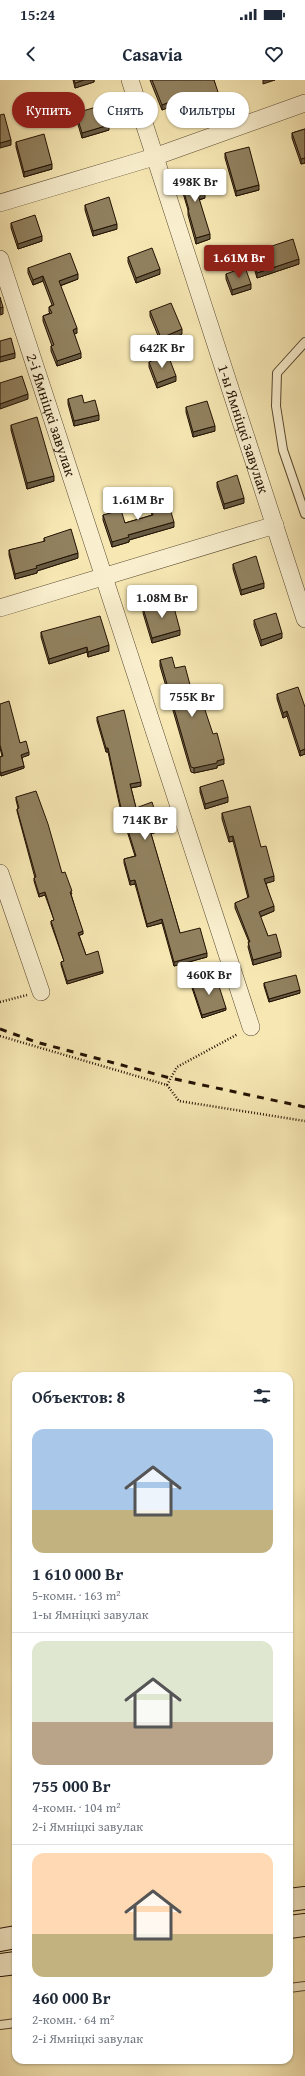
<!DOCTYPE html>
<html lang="ru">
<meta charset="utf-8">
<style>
body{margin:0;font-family:"Gentium Book Plus",serif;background:#f6f6f7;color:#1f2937;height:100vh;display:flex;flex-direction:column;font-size:15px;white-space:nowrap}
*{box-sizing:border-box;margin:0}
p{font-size:13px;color:#747a83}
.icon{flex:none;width:22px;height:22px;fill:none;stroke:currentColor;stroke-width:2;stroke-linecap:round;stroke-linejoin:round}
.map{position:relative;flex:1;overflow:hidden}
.details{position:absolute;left:12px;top:1292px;width:281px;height:692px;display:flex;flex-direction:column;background:#fff;border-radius:12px;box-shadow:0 1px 3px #0004}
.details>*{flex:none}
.top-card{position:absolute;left:12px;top:12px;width:281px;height:36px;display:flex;gap:8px}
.price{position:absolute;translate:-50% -34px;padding:0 9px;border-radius:4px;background:#fff;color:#222;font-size:13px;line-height:26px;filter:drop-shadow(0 1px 2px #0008)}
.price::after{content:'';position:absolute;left:50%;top:24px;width:12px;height:9px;margin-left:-6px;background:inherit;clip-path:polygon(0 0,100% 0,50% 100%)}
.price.on{background:#8f2418;color:#fff}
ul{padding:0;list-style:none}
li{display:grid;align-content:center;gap:8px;height:212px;padding:0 20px}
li+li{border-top:1px solid #e0e1e3}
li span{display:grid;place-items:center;height:124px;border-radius:12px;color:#555}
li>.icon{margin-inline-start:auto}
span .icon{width:72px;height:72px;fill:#fffc;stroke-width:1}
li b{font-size:17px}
h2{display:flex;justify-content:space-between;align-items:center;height:48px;padding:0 20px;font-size:17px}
.pill{padding:0 14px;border-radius:18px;background:#fff;box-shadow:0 1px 3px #0004;font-size:14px;line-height:36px}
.pill.on{background:#8f2418;color:#fff}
.status{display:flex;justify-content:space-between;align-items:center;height:28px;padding:0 20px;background:#fff;direction:ltr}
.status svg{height:11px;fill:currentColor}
header{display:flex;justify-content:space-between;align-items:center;height:52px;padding:0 20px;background:#fff;font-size:18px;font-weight:600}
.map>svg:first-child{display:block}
</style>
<div class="status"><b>15:24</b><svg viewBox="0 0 49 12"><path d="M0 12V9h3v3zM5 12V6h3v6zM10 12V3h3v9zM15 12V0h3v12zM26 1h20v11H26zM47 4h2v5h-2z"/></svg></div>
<header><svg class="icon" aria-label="back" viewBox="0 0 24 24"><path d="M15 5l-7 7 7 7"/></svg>Casavia<svg class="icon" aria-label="heart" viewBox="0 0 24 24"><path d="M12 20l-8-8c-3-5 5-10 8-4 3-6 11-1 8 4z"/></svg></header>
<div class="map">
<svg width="305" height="1996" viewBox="0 0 305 1996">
<rect width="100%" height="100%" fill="#f6e7b3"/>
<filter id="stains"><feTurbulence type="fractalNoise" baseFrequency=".005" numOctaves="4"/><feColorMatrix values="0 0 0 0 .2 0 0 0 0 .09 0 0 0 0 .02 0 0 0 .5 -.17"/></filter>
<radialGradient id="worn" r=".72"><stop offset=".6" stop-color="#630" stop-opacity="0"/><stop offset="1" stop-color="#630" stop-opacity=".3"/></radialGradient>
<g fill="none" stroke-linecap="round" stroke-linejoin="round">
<defs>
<path id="lane" d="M305,262L277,293L276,326L283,370L305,434
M289,1908L305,1906
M0,1945L16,1943"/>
<g id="street">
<path id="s1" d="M130,0L305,539"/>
<path d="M0,123L154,77L305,23"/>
<path id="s2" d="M0,179L251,947"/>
<path d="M0,528L275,445"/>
<path d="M0,793L41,912"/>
</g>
<path id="secondary" d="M289,1820L305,1818
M289,1847L305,1845
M0,1860L16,1857
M0,1885L16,1883"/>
</defs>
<!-- lane casing -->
<use href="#lane" stroke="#58472f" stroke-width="10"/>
<!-- street casing -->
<use href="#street" stroke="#58472f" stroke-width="18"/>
<!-- secondary casing -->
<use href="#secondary" stroke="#231203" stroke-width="24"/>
<!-- path -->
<path stroke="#231203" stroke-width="2.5" stroke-dasharray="1 2" stroke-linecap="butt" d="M0,922L27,915
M0,956L167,1005L179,1021L305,1041
M167,1005L177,987L238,954"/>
<!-- lane -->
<use href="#lane" stroke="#f9efce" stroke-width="8"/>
<!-- street -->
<use href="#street" stroke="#f9efce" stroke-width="17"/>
<!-- secondary -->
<use href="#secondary" stroke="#f9efce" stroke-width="22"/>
<!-- rail -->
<path stroke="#231203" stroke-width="3" stroke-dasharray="7 7" stroke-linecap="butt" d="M0,949L36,962L170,998L305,1027"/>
</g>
<!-- wall -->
<path fill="#7d6f52" stroke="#231203" d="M73,0H94V2L75,8Z
M150,0H214L220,23L194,32L190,19L162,30Z
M76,33L109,50L82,58L76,38Z
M305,49V83L301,84L292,58V53Z
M16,62L52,89L24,97L16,67Z
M225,73L259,110L236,116L225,78Z
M180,98L205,118L199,120L210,159L196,164L188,135V130L180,103Z
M85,125L117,149L93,156L85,130Z
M11,143L42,161L18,169L11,148Z
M251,173L299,184L257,198L251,178Z
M128,177L160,194L136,203L128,182Z
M28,188L78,199L60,206L77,253L74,254L81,278L57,286L51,271V266H52L43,241V236L50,233L49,232V227L52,225L43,201L33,205L28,193Z
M226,194L251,209L232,215L226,199Z
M150,231L182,254L161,263L150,236Z
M149,282L176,301L157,308L149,287Z
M68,319L84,323L99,340L74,346L68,324Z
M186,327L215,351L193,357L186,332Z
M11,345L54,401L27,409L11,350Z
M217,402L244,423L224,429L217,407Z
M150,423L174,447L129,460V462L112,467L103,440V435L125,443L152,435L150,428Z
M44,458L78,478L37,491V493L15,499L9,475V470L44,462Z
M233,484L264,508L241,515L233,489Z
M143,528L180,555L152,563L143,533Z
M254,540L282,558L261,566L254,545Z
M41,552L109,571L88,577L87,572L49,584L41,557Z
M160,580L175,588L194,620L224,684L217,686V688L194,693L191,692L160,586Z
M277,614L305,627V674L300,676L287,636L283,638L277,619Z
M0,624L20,663L29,675L22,677L24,688L1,696L0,694V677L2,676L0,668Z
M97,637L141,706L131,708L136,728L160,751L151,754L180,853L207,877L174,886L162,843L147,847L135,804L130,805L124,783V779L135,776L121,732L108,672H106L97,641Z
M200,707L228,722L205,729L200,712Z
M16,717L62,793L72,814H71L83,854L79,855L86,875L103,893L67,904L61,885V882L64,881L51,844V841L54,840L45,815L39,817L34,801V798H35L17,731V729L18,728L16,720Z
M222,733L261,767L274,801L266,803L274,831L260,837L268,856L281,877L253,885L248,867L249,862L235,828V823L248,818L233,761L229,762L222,739Z
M264,903L300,913L269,922L264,906Z
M192,905L226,930L202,938L192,908Z"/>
<!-- shaded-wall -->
<path fill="#665a42" stroke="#231203" d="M84,0H94V2L75,8V3Z
M263,0H275L263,4Z
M190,14V19L162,30V25Z
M220,18V23L194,32V26Z
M109,45V50L82,58V53Z
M11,60V65L0,68V63Z
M305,78V83L301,84V79Z
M52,84V89L24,97V92Z
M259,105V110L236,116V111Z
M205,113V118L198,120V115Z
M117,144V149L93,156V151Z
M210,154V159L196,164V158Z
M42,156V161L18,169V164Z
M299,179V184L257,198V193Z
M160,189V194L136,203V198Z
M78,194V199L59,206V201Z
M43,196V201L33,205V200Z
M251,204V209L232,215V210Z
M3,227V234L0,235V228Z
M77,248V253L73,255V250Z
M182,249V254L161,263V258Z
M15,273V278L0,282V277Z
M81,273V278L57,286V281Z
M176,296V301L157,308V303Z
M28,314V319L0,329V324Z
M99,335V340L74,346V341Z
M215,346V351L193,357V352Z
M54,396V401L27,409V403Z
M244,418V423L224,429V424Z
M174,442V447L129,460V462L112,467V462L128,455Z
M78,473V478L37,491V493L15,499V494L36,486Z
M264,503V508L241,515V510Z
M180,550V555L152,563V558Z
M282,553V558L261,566V560Z
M109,565V571L88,577V572Z
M87,567V572L49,584V579Z
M287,631V636L283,638V633Z
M106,668H108V672H106Z
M305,669V674L300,676V671Z
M29,672V675L21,678V675Z
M224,679V684L217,686V688L194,693V688Z
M24,686V688L1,696V693Z
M141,702V706L130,708V704Z
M228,717V722L205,729V724Z
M160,747V751L150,754V750Z
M233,756V761L229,762V757Z
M274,796V801L264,804V799Z
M135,800V804L130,805V801Z
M45,812V815L39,817V814Z
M274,826V831L259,837V832Z
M162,839V843L147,847V844Z
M83,851V854L78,856V853Z
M281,872V877L253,885V880Z
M207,873V877L174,886V882Z
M103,891V893L67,904V901Z
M300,910V913L269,922V919Z
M226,928V930L202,938V935Z"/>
<!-- building -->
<path fill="#91815f" stroke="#231203" d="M74,0H84L75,3Z
M152,0H214L220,18L194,26L190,14L162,25Z
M103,25L109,45L82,53L76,33Z
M4,34L11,60L0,63V35Z
M305,49V78L301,79L292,53Z
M44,54L52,84L24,92L16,62Z
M249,67L259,105L236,111L225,73Z
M199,92L205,113L198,115L210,154L196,158L188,130H189L180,98Z
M109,117L117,144L93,151L85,125Z
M35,135L42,156L18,164L11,143Z
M293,159L299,179L257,193L251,173Z
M152,168L160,189L136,198L128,177Z
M70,173L78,194L59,201L77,248L73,250L81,273L57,281L51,266L54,265L43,236L52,233L49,227L54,225L43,196L33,200L28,188Z
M245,187L251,204L232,210L226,194Z
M0,217L3,227L0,228Z
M171,223L182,249L161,258L150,231Z
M11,258L15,273L0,277V261Z
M168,275L176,296L157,303L149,282Z
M22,296L28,314L0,324V303Z
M82,315L84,323L95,320L99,335L74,341L68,319Z
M207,321L215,346L193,352L186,327Z
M37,337L54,396L27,403L11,345Z
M237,395L244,418L224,424L217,402Z
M167,419L174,442L128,455L129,457L112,462L103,435L121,430L125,443L153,435L150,423Z
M71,449L78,473L36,486L37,488L15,494L9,470L45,461L44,458Z
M256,476L264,503L241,510L233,484Z
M172,520L180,550L152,558L143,528Z
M276,533L282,553L261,560L254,540Z
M100,536L109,565L88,572L87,567L49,579L41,552Z
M172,577L175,588L185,586L194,620L201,618L213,654L217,653L224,679L217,681V683L194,688L191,687L160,580Z
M298,607L305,627V669L300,671L287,631L283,633L277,614Z
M9,621L20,663L26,661L29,672L21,675L24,686L1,693L0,691V677L3,676L0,665V624Z
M124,630L141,702L130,704L136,728L152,722L160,747L150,750L180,853L200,848L207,873L174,882L162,839L147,844L135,800L130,801L124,779L136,776L121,728L108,668H106L97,637Z
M223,700L228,717L205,724L200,707Z
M36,711L48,744L62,793L65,792L72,811L70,812L83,851L78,853L86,875L98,871L103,891L67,901L61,882L64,881L51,841L54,840L45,812L39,814L34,798L36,797L17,729L19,728L16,717Z
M250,726L261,767L266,766L274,796L264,799L274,826L259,832L268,856L276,854L281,872L253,880L248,862H250L235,823L249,817L233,756L229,757L222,733Z
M296,895L300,910L269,919L264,903Z
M216,897L226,928L202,935L192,905Z"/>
<g text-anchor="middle" stroke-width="3" stroke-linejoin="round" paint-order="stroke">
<!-- street labels -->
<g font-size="15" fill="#231203" stroke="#f9efce">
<text dy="5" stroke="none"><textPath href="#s2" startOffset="164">2-і Ямніцкі завулак</textPath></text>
<text dy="5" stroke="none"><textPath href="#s1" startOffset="367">1-ы Ямніцкі завулак</textPath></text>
</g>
</g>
<rect width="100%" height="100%" filter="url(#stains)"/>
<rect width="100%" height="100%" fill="url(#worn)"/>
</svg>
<b class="price" style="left:195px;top:123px">498K Br</b>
<b class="price on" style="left:239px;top:199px">1.61M Br</b>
<b class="price" style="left:162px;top:289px">642K Br</b>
<b class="price" style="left:138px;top:441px">1.61M Br</b>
<b class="price" style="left:162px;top:539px">1.08M Br</b>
<b class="price" style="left:192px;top:638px">755K Br</b>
<b class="price" style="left:145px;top:761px">714K Br</b>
<b class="price" style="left:209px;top:916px">460K Br</b>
<div class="top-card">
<a class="pill on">Купить</a>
<a class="pill">Снять</a>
<a class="pill">Фильтры</a>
</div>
<section class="details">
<h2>Объектов: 8<svg class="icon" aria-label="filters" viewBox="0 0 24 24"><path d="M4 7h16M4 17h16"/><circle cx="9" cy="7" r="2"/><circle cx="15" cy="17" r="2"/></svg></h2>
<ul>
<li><span style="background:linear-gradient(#a9c7e8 65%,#c2b280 0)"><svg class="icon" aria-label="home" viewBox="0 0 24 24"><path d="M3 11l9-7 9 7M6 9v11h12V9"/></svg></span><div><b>1 610 000 Br</b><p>5-комн. · 163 m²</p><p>1-ы Ямніцкі завулак</p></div></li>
<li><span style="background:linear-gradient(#dfe7d0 65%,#b9a48a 0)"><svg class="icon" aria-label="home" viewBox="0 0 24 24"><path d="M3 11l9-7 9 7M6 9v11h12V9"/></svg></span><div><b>755 000 Br</b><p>4-комн. · 104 m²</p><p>2-і Ямніцкі завулак</p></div></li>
<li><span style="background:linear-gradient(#ffd9b3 65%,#c2b280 0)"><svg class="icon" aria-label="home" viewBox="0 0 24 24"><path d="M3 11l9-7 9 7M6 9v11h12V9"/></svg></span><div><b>460 000 Br</b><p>2-комн. · 64 m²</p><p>2-і Ямніцкі завулак</p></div></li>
</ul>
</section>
</div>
